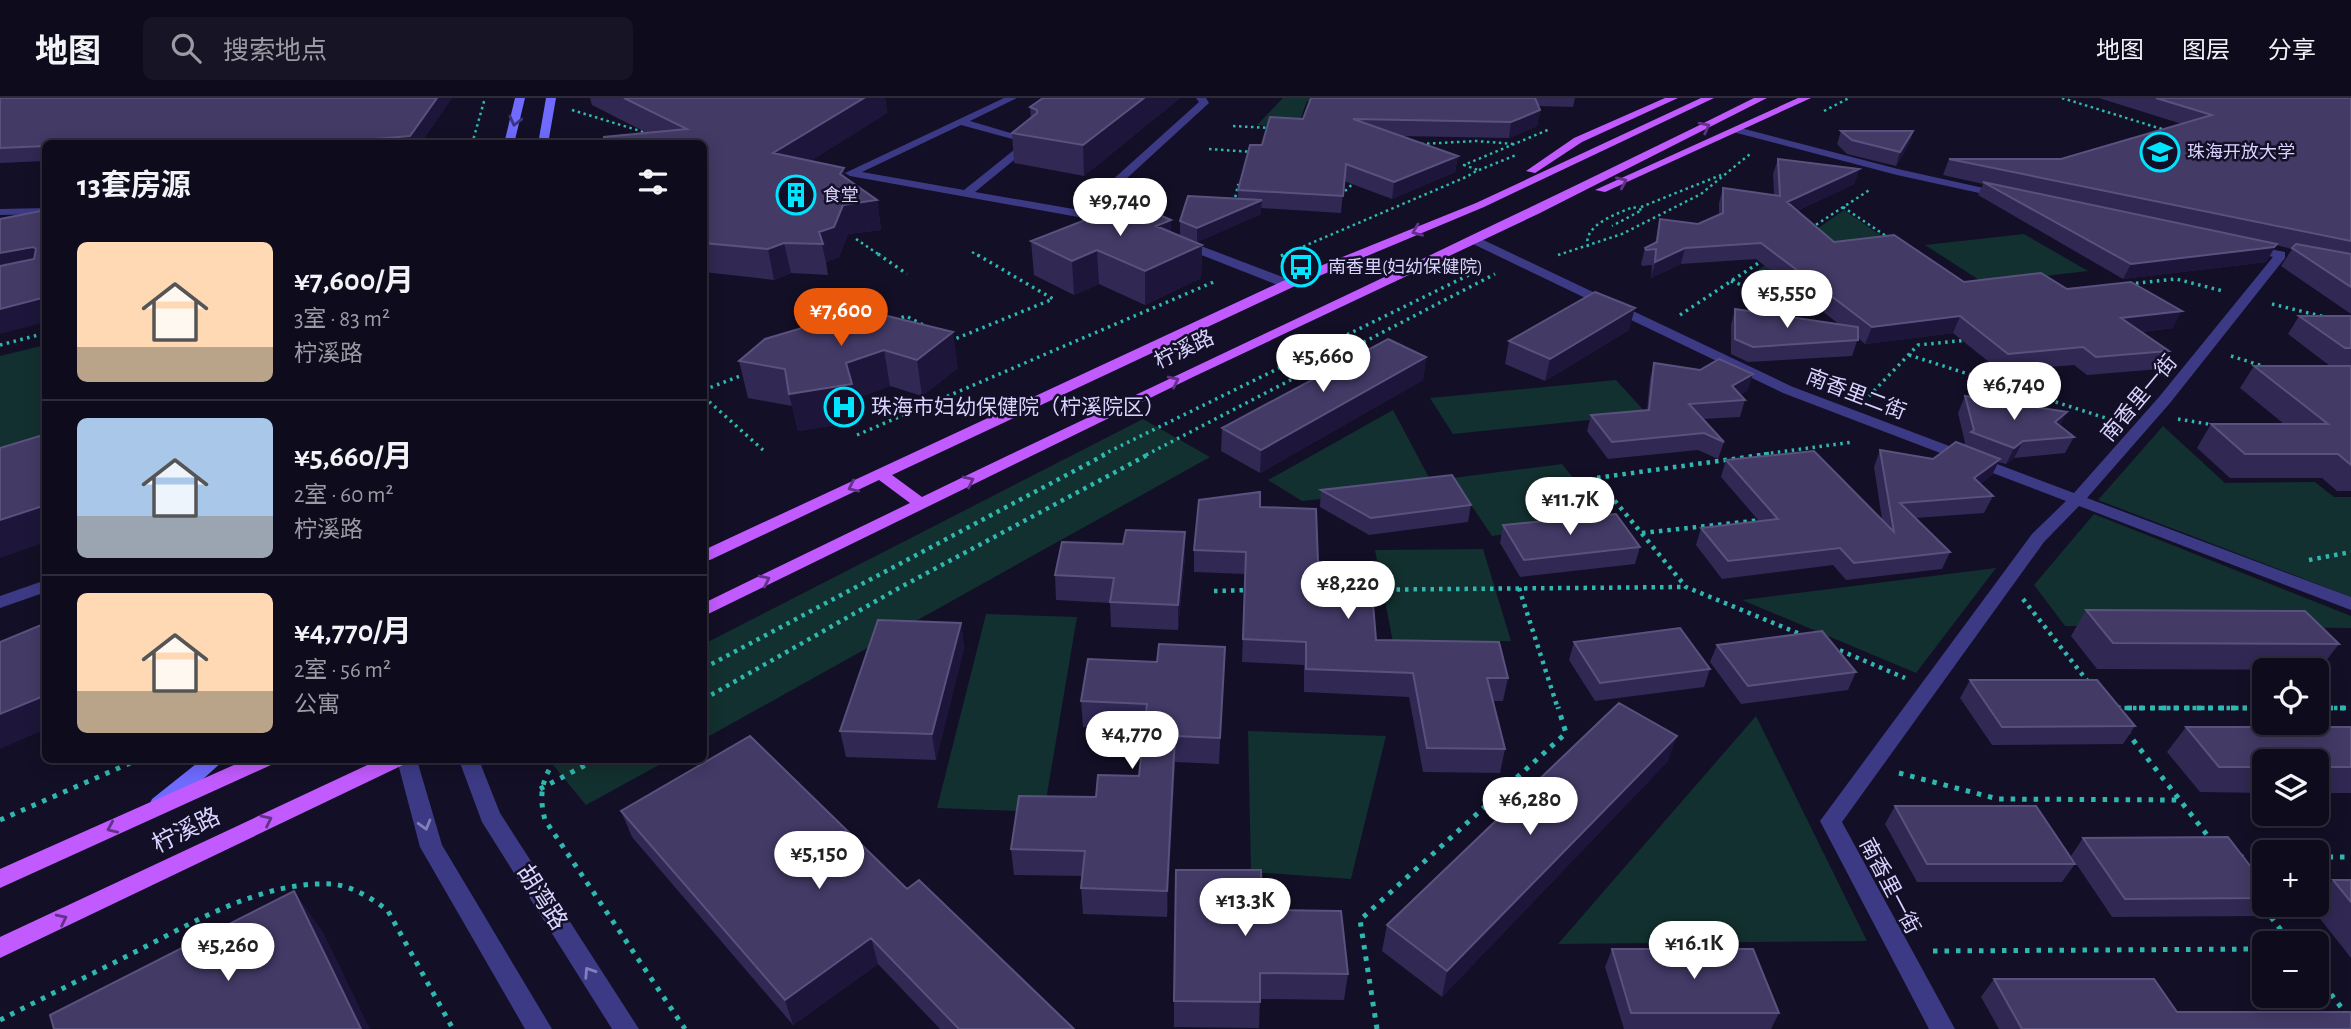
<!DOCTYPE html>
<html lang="zh">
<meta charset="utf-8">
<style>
body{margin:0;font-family:"Alegreya Sans","Noto Sans SC",sans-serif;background:#171425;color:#f1f3f6;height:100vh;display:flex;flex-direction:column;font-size:26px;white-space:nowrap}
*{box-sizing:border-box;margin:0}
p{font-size:23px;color:#9b9ba3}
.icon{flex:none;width:38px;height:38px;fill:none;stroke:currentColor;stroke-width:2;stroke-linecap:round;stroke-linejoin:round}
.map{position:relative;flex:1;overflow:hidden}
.panel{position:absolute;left:42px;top:42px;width:665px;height:623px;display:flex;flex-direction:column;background:#0e0b1c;border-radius:10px;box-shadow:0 4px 18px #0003,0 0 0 2px #2e2b3b}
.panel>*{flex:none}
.buttons{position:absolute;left:2252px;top:560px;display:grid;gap:14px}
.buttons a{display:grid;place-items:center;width:77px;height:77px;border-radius:10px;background:#0e0b1c;box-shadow:0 4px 18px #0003,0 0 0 2px #2e2b3b;font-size:35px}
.price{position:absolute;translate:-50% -60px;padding:0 16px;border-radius:24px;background:#fff;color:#222;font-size:23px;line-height:46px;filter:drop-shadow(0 2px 4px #0008)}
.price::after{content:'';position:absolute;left:50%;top:42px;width:21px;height:16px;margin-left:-10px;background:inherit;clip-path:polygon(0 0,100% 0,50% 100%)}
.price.current{background:#ea580c;color:#fff}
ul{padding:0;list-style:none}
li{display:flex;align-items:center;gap:21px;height:175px;padding:0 35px}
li+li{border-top:2px solid #2e2b3b}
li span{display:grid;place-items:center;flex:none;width:196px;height:140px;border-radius:10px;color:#555}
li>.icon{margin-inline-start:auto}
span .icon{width:84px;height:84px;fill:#fffc;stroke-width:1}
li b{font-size:30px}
h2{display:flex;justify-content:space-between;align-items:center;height:84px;padding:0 35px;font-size:30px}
header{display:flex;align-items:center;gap:42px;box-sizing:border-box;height:98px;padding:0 35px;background:#0e0b1c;border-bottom:2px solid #2e2b3b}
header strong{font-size:33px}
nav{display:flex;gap:38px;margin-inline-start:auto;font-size:24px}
.search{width:490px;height:63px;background:#171425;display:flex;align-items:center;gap:18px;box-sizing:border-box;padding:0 24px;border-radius:10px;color:#9b9ba3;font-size:26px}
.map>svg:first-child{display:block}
</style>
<header>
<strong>地图</strong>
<div class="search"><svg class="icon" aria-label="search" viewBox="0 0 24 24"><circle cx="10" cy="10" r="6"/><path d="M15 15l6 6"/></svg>搜索地点</div>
<nav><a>地图</a><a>图层</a><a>分享</a></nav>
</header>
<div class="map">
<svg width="2351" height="931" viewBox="0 0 2351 931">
<rect width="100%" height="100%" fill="#130f26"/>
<!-- green -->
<path fill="#12302f" d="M1283,0H1334L1374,8L1307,3L1297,30L1257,27Z
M1844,112L1896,148L1823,156L1751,177Z
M2024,136L2088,173L1984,185L1925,147Z
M45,247V338L0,351V258Z
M1616,282L1647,316L1453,336L1430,300Z
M1393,312L1434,389L1302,403L1268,382Z
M1143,321L1210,359L704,641V546Z
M2163,328L2225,385L2315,384L2334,399H2351V499L2098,402Z
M1562,366L1607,422L1492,438L1453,380Z
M2094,416L2351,518V530L2065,528L2034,487Z
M1483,451L1511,543L1393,544L1375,452Z
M1996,470L1916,575L1742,502Z
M986,516L1077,519L1044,714L937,710Z
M1756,618L1867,843L1558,846Z
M1248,633L1386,638L1351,781L1251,774Z
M549,662H668L586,707Z"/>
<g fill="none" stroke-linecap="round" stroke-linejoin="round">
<!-- path-far3 -->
<path stroke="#2fb8b0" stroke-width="2.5" stroke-dasharray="2.5 3.5" stroke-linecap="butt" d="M2062,0L2165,32
M572,12L650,36
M1824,13L1849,0
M1233,28L1270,30
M472,46L485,0
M1421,46L1476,43L1513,46
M1209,51L1253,54
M1479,72L1516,57
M1339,93H1345L1357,82
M1234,105L1238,87L1243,88
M1641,109L1721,77
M1843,109L1889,140
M1811,130L1871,91
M856,141L881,158
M1588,149C1582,127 1617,116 1633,109L1642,112L1612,128
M972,154L979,158
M1558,157L1622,136L1701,96L1750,56
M1281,158L1466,79L1478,72L1464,67L1550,31"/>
<!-- path-far2 -->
<path stroke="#2fb8b0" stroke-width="3.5" stroke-dasharray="2.5 4.5" stroke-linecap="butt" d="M878,156L907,176
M1281,158L1285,156
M1731,183L1790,205L1814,202
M2129,186L2176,181L2223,193
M2272,206L2325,219
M1680,217L1763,162
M895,222L906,218L925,228
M950,243L1053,201L976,156
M0,247L46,235
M1909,257L2115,323
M2231,258L2266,269
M704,292L745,276
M1869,298L1918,247L1968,242
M704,299L763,352
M2178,321L2214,327
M857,337L1216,183
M1102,357L1481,171
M1146,357L1495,176
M1757,357L1853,344"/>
<!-- path-far1 -->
<path stroke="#2fb8b0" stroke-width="4.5" stroke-dasharray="3.5 5" stroke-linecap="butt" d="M1769,356L1596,380L1686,489L1805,538
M1642,435L1762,422
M2309,462L2351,454
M1519,490L1558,611
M1337,492L1685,489
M1214,493L1248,492
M2023,501L2089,585
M1832,549L1905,580
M704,570L1106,356
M704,601L899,490L1149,356
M2116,610H2264
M2317,610H2351"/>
<!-- path -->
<path stroke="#2fb8b0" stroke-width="5" stroke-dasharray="4.5 7" stroke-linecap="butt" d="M2116,610H2264
M2317,610H2351
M2126,633L2211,742
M555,662C541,682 539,699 545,722L685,931
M1899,675L1998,701L2179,702
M540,691L595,662
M0,722L137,662
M2239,759H2264
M2317,759H2351
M2264,810L2291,845
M1933,853L2264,851
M2317,878L2351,922
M0,922C45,899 90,877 135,854C194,824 262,783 331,786C350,787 374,801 388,813L453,931
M1377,931L1360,822L1566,635L1558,609"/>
<!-- service -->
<path fill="#3d3a85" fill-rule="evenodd" d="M1004,0H1017L970,23L1037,43L975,94L1079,112L1199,4L1196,0H1206L1209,5L1090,114L1121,120L1123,122L1117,126L850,78L845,75ZM961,27L1024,44L964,92L862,74Z
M1737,29L1898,71L2006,95L2008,97L2002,100L1897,77L1733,34L1732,32Z
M46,110V116L0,117V111Z
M1475,138L1793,289L2074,395L2159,299L2273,159L2244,152V146L2285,154V160L2170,305L2087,400L2351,499V512L2079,408L2044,444L1842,724L1955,931H1929L1820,723L2032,436L2066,403L1783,295L1471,145V139Z
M1180,140L1293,183L1294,186L1288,190L1283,189L1176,147L1174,144Z
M46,482V494L0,510V498Z"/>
<!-- tertiary -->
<path fill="#3d3a85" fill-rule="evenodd" d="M397,662H417L442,747L552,931H525L420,749Z
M459,662H479L500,715L639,931H612L482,724Z"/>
<!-- secondary -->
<path fill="#6f6bff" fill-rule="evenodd" d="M515,0H525L514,46H504Z
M546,0H556L548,46H538Z
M201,662H224L168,713L160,715L152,713L149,707L152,701Z"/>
<!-- primary -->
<path fill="#c25bff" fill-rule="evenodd" d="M1665,0H1678L1582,44L1535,75L1526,73L1574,40Z
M1701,0H1714L1484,109L1293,189L892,377L922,399C1199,265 1479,137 1754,0H1767L1538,116L1193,279L704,518V505L910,405L879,382L710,462L704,463V452L1283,183L1476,105Z
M1798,0H1811L1605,94L1595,92Z
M245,662H274L271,667L0,790V771Z
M378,662H406L403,667L0,860V839Z"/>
</g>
<!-- wall -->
<path fill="#312854" d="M0,0H452L420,46H46V63L0,65Z
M590,0H885L887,15L810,63L846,80L877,102L881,132L848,136L839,159L826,164L828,177L791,175L774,182L704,174V46L647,35L592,7Z
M1180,0L1084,78L1014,65L1012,35L1031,20L1030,9Z
M1311,0H1575L1573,9L1538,8L1540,12L1537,28L1509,40L1400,38L1458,58L1455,74L1392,101L1344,83L1341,115L1261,110V116L1197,144L1180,137V123L1238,101V92L1262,47L1303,21Z
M2099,0H2351V216L2281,168L2292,151L2276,147L2266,164L2123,181L1978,97L1983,86L1943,77L1949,61H2061L2182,26Z
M1841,33H1913L1909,46L1896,68L1847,56L1837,46Z
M1778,61L1859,71L1854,86L1797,113L1834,144L1964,184L2067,191L2173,230L2141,234L2169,253L2160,271L2087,277L2074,267L2000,273L1953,235L1865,246L1858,240L1852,258L1748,264L1731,256V227L1735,211L1840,227L1756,161L1681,166L1651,180L1652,167L1642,168L1641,166L1645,150L1655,145L1660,121L1698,126L1719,117V105L1723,90L1774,97L1773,76Z
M1171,122V134L1202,147L1201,180L1145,207L1099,186L1074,197L1034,177L1031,143Z
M863,212L958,270L922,298L890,288L854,301L859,323L798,333L792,308L748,300L739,263Z
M2299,218H2351V393H2337L2322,380H2230L2197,350L2211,326H2284L2240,290L2254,268H2330L2288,236Z
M1629,232L1545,283L1505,266L1509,243Z
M1426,259L1423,282L1260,375L1221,353L1222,330Z
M1654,265L1748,292L1740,297L1745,302L1740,319L1703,321L1724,344L1718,361L1698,352L1608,361L1587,333L1591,317L1647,312L1650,281Z
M1965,298L2060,328L2074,339L2065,355L2014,360L2006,366L1998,364L1992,377L1980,386L1993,398L1984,415L1915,420L1950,454L1942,471L1846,482L1833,467L1722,481L1696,447L1701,430L1759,423L1721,379L1726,362L1882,421L1874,369L1880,352L1933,361L1964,347L1965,345L1958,315Z
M1321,392L1471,407L1468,424L1369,437L1320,409Z
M1260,409L1319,491L1376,542L1508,580L1503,603H1493L1505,651L1500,675L1423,674L1409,599L1304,594V567L1242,564L1245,476L1194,474V452Z
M1503,427L1640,449L1635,466L1520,479L1500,445Z
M1185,434V459L1178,532L1111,529L1110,505L1056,502L1055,477L1123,446Z
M2086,512L2339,546L2319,572L2097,571L2071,538Z
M961,525L964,550L936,662L846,659L840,633Z
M1574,544L1710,571L1704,589L1595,603L1569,562Z
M1717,547L1856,574L1848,592L1741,606L1710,564Z
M1225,549L1219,666L1175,664L1167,819L1083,816L1081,790L1083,778L1014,777L1011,751L1096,699L1139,678L1144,632L1083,629L1081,603L1157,564Z
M1970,582L2135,628L2123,646L1992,647L1960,600Z
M2186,629H2351V695H2317V663H2264V695L2200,694L2167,654Z
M1668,663L1442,899L1382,853L1387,827Z
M1895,708L2075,766L2062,784H1917L1885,726Z
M621,713L907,791L1074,931H940L878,866L793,927L632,739Z
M2083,740L2264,786V807H2270L2260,818L2112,819L2071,758Z
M2333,782H2351V860L2310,808L2311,807H2317V800Z
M1262,812L1348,876L1344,902L1260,901L1259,930L1174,929V903Z
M1612,851L1779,915L1771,931H1624L1605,869Z
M1994,881L2177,914L2351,931H1999L1981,899Z"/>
<!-- shaded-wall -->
<path fill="#1d163a" d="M437,0H452L420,46H373L375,41Z
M864,0H885L887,15L778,84L773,55Z
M1144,0H1180L1084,78L1083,47Z
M1540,12L1537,28L1509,40L1511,24Z
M1913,33L1909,46L1896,68L1900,54Z
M1458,58L1455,74L1392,101L1394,84Z
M844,70L849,99L840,76Z
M1859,71L1854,86L1782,120L1787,104Z
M877,102L881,132L848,136L839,159L826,164L819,134L843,107Z
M1262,102L1261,116L1197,144V130Z
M1171,122V155L1156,128Z
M784,145L791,175L774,182L768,151Z
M2277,146L2266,164L2123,181L2131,166Z
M1202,147L1201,180L1145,207V173Z
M33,149L45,169L0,179V155Z
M1685,150L1681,166L1651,180L1655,164Z
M1097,152L1099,186L1074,197L1072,163Z
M46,199V224L0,236V211Z
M1635,210L1629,232L1545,283L1550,261Z
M2182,213L2173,230L2112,237L2121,220Z
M1960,218L1953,235L1865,246L1872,229Z
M953,234L958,270L922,298L917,262Z
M884,252L890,288L854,301L859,323L798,333L789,296L846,265Z
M1426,259L1423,282L1260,375L1261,352Z
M1753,276L1748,292L1727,304L1732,288Z
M2067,314L2059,331L2055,324Z
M2023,343L2014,360L2006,366L2014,350Z
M2000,361L1992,377L1966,397L1974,380Z
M46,407V444L0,460V422Z
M1185,434V459L1178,532V507Z
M961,525L964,550L936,662L932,636Z
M46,597V631L0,651V616Z
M1175,638V664L1167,819V793Z
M1677,638L1668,663L1442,899L1447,873Z
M294,793L323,834L370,931H361Z
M871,840L878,866L793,927L785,902Z"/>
<!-- building -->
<path fill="#433a66" stroke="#5a527e" stroke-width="2" d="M0,0H437L410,38L375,41L373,46H154L157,42L86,46H46V48L0,50Z
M624,0H864L773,55L844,70L840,76L877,102L843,107L834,129L819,134L823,146L784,145L768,151L704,145V46H603L604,39L687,31Z
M1043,0H1144L1083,47L1012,35L1037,15V12L1030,9Z
M1311,0H1535L1540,12L1511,24L1353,21L1458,58L1394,84L1346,66L1343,98L1238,92L1250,47H1262L1270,19L1303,21Z
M2156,0H2351V143L1949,61H2061L2212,17Z
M1841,33H1913L1900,54L1852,42Z
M1778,61L1859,71L1787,104L1834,144L1894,137L1964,184L2041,175L2067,191L2131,184L2182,213L2121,220L2169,253L2096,259L2083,249L2008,256L1960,218L1872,229L1761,145L1685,150L1655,164L1656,151L1646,152L1645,150L1657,144L1660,121L1698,126L1723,115V90L1780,98Z
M1983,84L2277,146L2274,149L2131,166Z
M1188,98L1262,102L1197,130L1180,123Z
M1131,104L1171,122L1156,128L1202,147L1145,173L1097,152L1072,163L1031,143Z
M46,112V199L0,211V168L34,161L36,151L33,149L0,155V121Z
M2296,146L2351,156V189L2292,150Z
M1595,194L1635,210L1550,261L1509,243Z
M1735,211L1858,229V242L1753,249L1735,241Z
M863,212L953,234L917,262L884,252L846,265L852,286L789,296L785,271L739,263L765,241Z
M2299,218H2351V250H2345Z
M1388,241L1426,259L1261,352L1222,330Z
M1719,261L1753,276L1732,288L1745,302L1689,306L1724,344L1704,335L1612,344L1591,317L1649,312L1654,265L1700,272Z
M2254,268H2351V367L2338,356H2245L2211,326H2328Z
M1965,298L2067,314L2055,324L2074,339L2023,343L2014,350L1971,334L1974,332Z
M46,336V407L0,422V350Z
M1956,344L2000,361L1974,380L1993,398L1900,405L1950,454L1854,465L1840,450L1728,463L1701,430L1778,421L1726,362L1814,353L1894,434L1880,352L1933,361Z
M1452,377L1471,407L1371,420L1321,392Z
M1260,394V409L1316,411L1319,491L1372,493L1376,542L1499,544L1508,580H1487L1505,651L1427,650L1413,575L1306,571V544L1243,541L1246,454L1194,452L1199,402Z
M1616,416L1640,449L1524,462L1503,427Z
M1126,432L1185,434L1178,507L1110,504L1114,480L1055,477L1062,444L1123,446Z
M2086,512L2305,513L2339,546L2113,545Z
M878,522L961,525L932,636L840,633Z
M46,525V597L0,616V544Z
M1680,530L1710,571L1600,585L1574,544Z
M1822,533L1856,574L1748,588L1717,547Z
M1159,546L1225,549L1220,640L1175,638L1167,793L1081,790L1085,753L1011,751L1019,698L1096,699L1098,677L1139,678L1147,606L1081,603L1088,561L1157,564Z
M1970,582H2097L2135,628L2002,629Z
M1619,605L1677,638L1447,873L1387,827Z
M2186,629H2351V669H2317V663H2264V669H2219Z
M750,638L907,791L919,782L1074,931H959L871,840L785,902L621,713Z
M1895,708H2036L2075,766H1927Z
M2228,739L2264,786V800L2125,801L2083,740Z
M1176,772H1261L1262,812L1341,813L1348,876L1260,875V904L1174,903Z
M2333,782H2351V804Z
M294,793L361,931H54L50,917Z
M1612,851H1753L1779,915H1631Z
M1994,881H2154L2177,914H2351V931H2022Z"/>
<!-- one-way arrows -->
<defs><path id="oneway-chevron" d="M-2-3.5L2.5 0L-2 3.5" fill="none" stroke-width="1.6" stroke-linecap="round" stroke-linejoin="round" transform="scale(1.75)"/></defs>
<use stroke="#38347d" href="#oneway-chevron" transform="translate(515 23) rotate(104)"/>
<g stroke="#623188">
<use href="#oneway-chevron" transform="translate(1705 29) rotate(-27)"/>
<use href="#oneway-chevron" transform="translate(1622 84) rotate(-24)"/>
<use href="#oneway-chevron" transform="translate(1417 133) rotate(158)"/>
<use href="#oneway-chevron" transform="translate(1174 283) rotate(-26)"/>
<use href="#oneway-chevron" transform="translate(969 383) rotate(-26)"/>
<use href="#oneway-chevron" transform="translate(853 389) rotate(155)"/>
<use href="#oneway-chevron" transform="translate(765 482) rotate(-26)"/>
<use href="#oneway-chevron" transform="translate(267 722) rotate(-26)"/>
<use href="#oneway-chevron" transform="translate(112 730) rotate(156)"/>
<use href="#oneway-chevron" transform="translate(62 821) rotate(-26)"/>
</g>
<g stroke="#837fbc">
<use href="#oneway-chevron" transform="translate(425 727) rotate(74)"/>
<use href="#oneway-chevron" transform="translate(589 874) rotate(-123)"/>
</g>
<!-- icons -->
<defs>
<symbol id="university-ring" viewBox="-11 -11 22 22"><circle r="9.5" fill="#130f26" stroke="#00e5ff" stroke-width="1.5"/><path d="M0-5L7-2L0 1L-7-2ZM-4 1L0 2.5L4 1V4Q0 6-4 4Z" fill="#00e5ff"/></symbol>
<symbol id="building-ring" viewBox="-11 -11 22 22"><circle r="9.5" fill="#130f26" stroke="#00e5ff" stroke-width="1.5"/><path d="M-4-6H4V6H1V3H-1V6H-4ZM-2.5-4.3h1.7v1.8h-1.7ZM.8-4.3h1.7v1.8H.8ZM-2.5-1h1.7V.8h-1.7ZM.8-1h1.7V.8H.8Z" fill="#00e5ff"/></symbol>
<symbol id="bus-ring" viewBox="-11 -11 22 22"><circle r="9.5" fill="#130f26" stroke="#00e5ff" stroke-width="1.5"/><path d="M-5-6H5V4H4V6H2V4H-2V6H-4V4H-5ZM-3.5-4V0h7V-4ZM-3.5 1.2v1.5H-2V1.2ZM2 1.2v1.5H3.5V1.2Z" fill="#00e5ff"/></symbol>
<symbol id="hospital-ring" viewBox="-11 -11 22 22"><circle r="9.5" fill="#130f26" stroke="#00e5ff" stroke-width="1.5"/><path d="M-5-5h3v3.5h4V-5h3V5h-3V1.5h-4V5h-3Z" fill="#00e5ff"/></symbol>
</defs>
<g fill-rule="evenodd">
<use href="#university-ring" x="2138" y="32" width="44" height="44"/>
<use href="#building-ring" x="774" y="75" width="44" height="44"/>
<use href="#bus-ring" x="1279" y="147" width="44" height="44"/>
<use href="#hospital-ring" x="822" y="287" width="44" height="44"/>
</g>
<g text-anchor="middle" stroke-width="5" stroke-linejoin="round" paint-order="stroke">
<!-- far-poi labels -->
<g font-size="18" fill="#d9d4ff" stroke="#130f26" text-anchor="start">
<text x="2187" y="60">珠海开放大学</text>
<text x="823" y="103">食堂</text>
<text x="1328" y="175">南香里(妇幼保健院)</text>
</g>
<!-- street labels -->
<g font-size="21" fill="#d9d4ff" stroke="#130f26">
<text transform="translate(1184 251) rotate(-25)" y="7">柠溪路</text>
<text transform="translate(1856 296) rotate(21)" y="7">南香里二街</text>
<text transform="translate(2139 300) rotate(-50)" y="7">南香里一街</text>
<text transform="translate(1890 788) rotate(62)" y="7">南香里一街</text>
</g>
<!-- poi labels -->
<g font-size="21" fill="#d9d4ff" stroke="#130f26" text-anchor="start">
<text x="871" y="316">珠海市妇幼保健院（柠溪院区）</text>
</g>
<!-- near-street labels -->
<g font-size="24" fill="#d9d4ff" stroke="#130f26">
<text transform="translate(186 732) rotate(-26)" y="8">柠溪路</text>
<text transform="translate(542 799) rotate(57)" y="8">胡湾路</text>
</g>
</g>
</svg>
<div class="buttons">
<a><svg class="icon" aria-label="locate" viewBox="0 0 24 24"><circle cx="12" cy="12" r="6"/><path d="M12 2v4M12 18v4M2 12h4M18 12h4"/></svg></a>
<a><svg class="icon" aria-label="layers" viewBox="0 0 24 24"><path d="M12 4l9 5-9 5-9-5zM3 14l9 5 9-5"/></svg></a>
<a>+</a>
<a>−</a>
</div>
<b class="price" style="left:1120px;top:140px">¥9,740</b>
<b class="price" style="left:1787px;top:232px">¥5,550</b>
<b class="price current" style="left:841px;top:250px">¥7,600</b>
<b class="price" style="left:1323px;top:296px">¥5,660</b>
<b class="price" style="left:2014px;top:324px">¥6,740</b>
<b class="price" style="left:1570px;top:439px">¥11.7K</b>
<b class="price" style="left:1348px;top:523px">¥8,220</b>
<b class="price" style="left:1132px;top:673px">¥4,770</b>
<b class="price" style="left:1530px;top:739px">¥6,280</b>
<b class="price" style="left:819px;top:793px">¥5,150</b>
<b class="price" style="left:1245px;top:840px">¥13.3K</b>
<b class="price" style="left:1694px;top:883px">¥16.1K</b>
<b class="price" style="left:228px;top:885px">¥5,260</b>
<section class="panel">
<h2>13套房源<svg class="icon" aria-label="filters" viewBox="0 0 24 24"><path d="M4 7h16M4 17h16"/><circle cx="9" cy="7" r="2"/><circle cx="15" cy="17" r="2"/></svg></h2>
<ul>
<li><span style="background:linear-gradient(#ffd9b3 75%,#b9a48a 0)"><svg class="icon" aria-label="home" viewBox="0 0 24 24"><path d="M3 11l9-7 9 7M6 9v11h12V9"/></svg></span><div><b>¥7,600/月</b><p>3室 · 83 m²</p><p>柠溪路</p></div></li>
<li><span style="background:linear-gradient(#a9c7e8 70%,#9aa5b1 0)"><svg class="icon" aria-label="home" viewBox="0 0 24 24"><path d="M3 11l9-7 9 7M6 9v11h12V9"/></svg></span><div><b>¥5,660/月</b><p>2室 · 60 m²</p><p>柠溪路</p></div></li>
<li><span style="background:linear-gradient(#ffd9b3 70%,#b9a48a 0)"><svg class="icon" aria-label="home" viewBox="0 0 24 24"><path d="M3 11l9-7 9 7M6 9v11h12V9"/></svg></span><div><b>¥4,770/月</b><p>2室 · 56 m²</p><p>公寓</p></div></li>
</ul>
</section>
</div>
